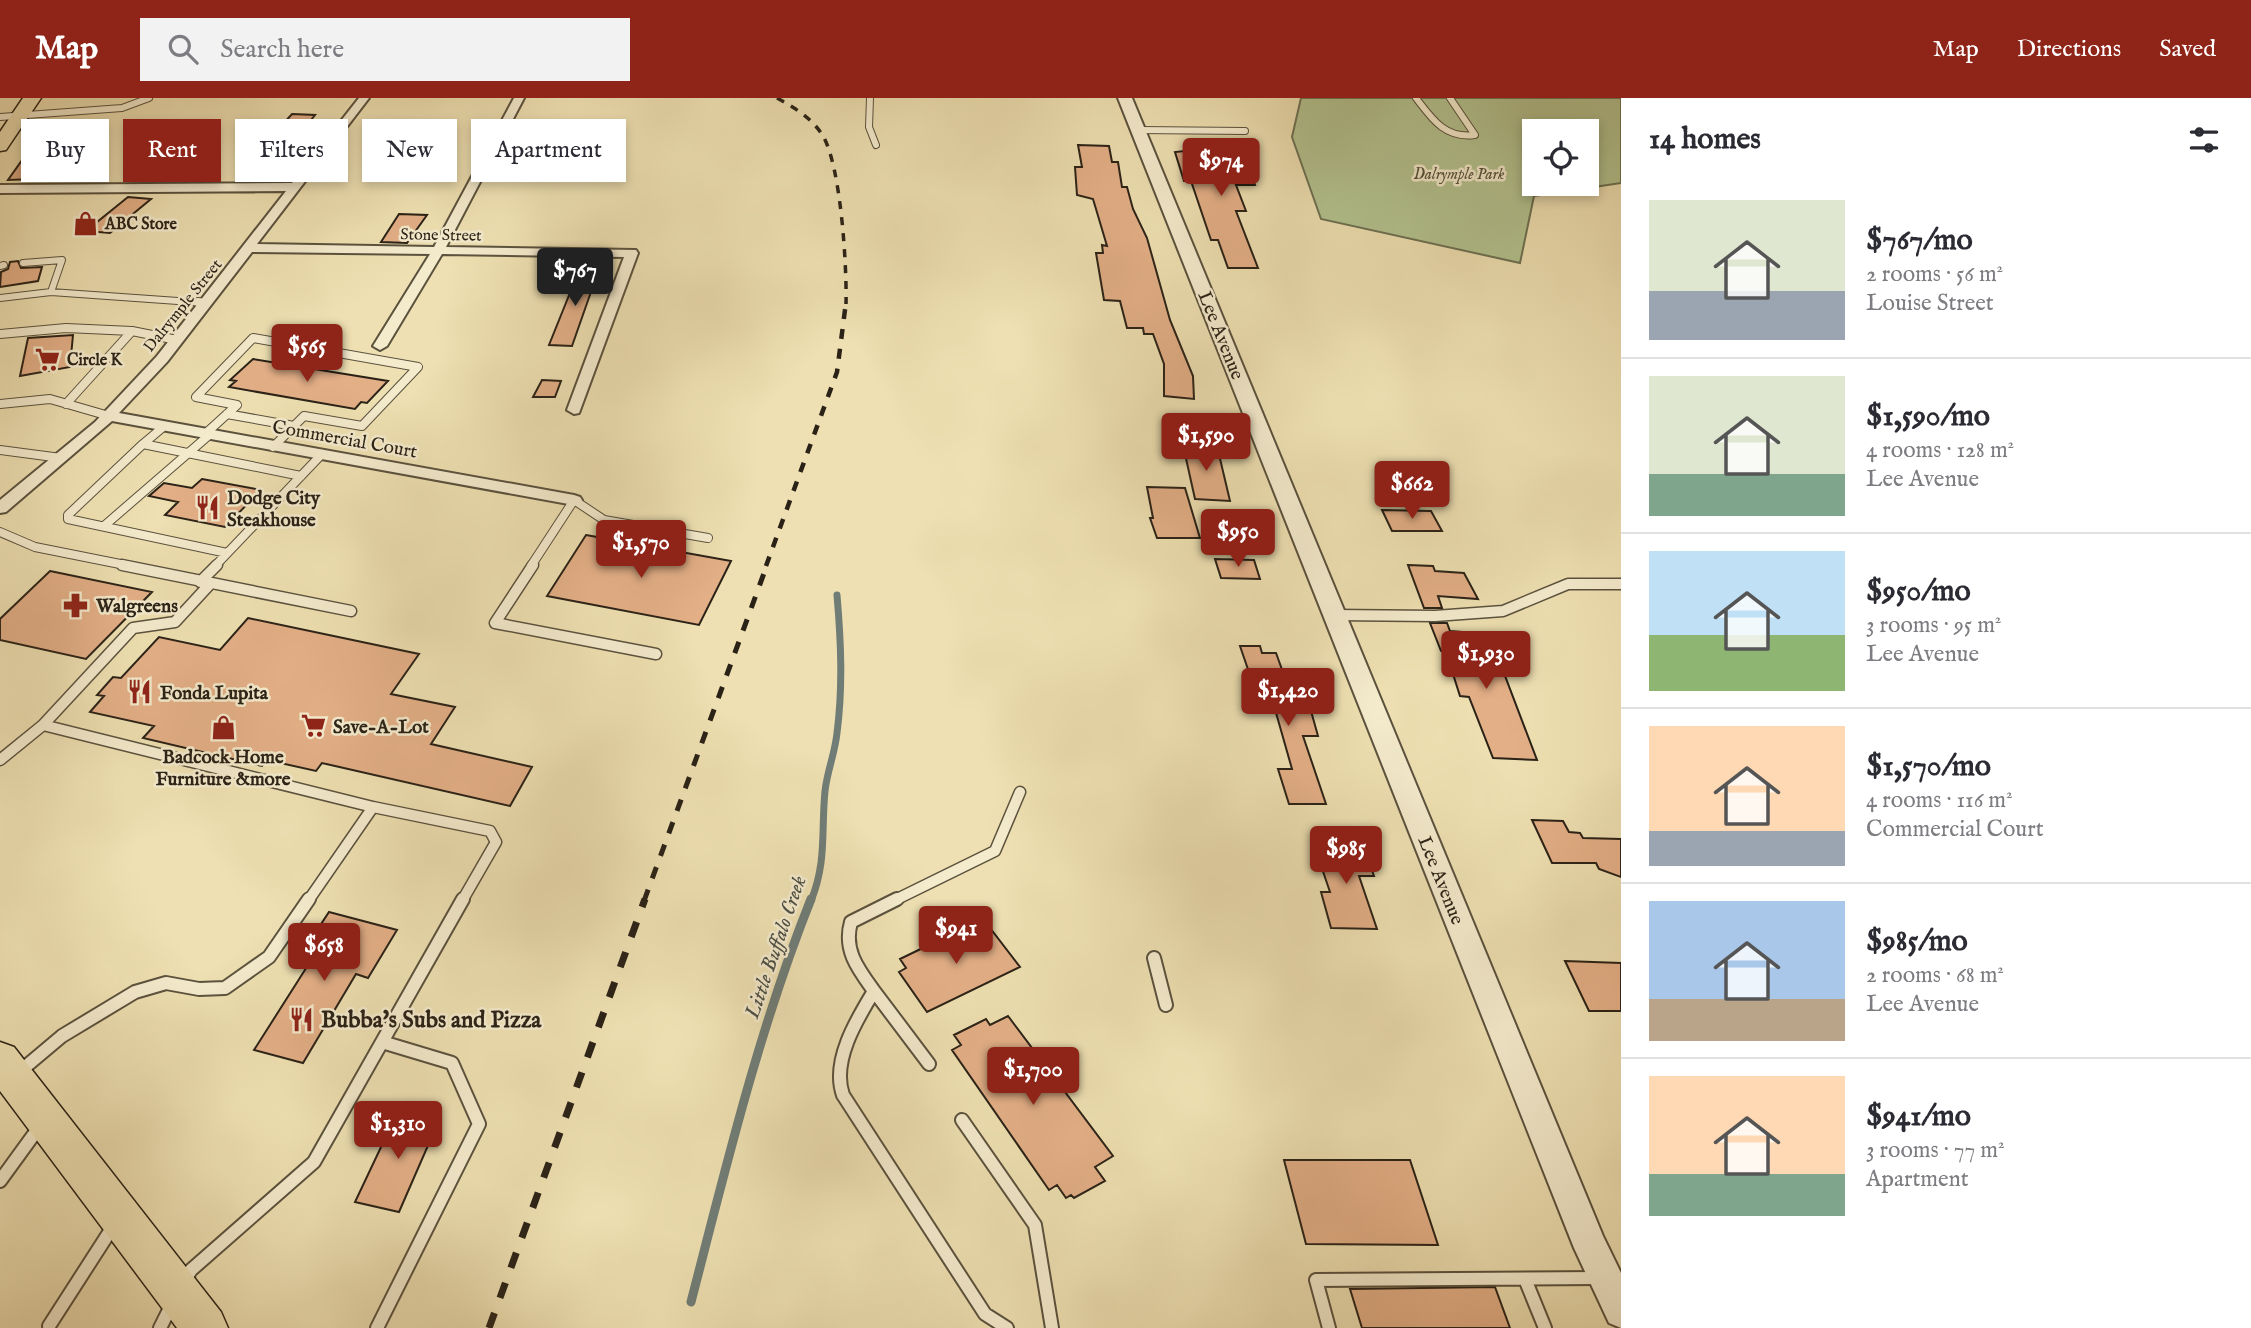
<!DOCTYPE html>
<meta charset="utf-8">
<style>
body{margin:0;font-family:"IM FELL English",serif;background:#f2f2f3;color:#2b2b33;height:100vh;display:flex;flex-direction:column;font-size:26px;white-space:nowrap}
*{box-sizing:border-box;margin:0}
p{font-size:23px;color:#7c7c81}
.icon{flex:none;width:38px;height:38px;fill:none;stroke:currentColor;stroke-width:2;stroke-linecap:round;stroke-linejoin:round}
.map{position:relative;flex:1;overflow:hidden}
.details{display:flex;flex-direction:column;background:#fff;width:630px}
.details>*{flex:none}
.top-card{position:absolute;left:21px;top:21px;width:665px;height:63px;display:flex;gap:14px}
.tools{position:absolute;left:1522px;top:21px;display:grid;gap:14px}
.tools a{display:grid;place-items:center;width:77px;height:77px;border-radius:0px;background:#fff;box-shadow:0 4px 10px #0003;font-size:35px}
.price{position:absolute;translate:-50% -60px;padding:0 16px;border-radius:7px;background:#8f2418;color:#fff;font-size:23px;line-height:46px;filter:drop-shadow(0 2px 4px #0008)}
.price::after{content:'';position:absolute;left:50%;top:42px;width:21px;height:16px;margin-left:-10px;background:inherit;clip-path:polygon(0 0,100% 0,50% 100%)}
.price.active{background:#222;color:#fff}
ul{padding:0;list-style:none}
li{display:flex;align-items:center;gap:21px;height:175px;padding:0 28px}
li+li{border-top:2px solid #e1e1e2}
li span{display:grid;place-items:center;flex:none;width:196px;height:140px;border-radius:0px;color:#555}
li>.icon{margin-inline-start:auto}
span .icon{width:84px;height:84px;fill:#fffc;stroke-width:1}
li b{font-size:30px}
h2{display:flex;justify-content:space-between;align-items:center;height:84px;padding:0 28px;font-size:30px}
.chip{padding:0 24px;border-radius:0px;background:#fff;box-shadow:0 4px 10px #0003;font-size:24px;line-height:63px}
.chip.active{background:#8f2418;color:#fff}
header{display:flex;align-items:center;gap:42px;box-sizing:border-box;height:98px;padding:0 35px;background:#8f2418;color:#fff}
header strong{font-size:33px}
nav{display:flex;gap:38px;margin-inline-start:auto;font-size:24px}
.search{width:490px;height:63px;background:#f2f2f3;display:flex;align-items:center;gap:18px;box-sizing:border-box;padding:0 24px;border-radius:0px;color:#7c7c81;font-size:26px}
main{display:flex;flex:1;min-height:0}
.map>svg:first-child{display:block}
</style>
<header>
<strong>Map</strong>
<div class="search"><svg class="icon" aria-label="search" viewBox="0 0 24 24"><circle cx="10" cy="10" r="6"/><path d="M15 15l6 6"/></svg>Search here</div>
<nav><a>Map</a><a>Directions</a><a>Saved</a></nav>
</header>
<main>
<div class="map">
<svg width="1621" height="1230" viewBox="0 0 1621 1230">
<rect width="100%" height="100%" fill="#eee0b2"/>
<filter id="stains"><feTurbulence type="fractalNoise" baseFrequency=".00286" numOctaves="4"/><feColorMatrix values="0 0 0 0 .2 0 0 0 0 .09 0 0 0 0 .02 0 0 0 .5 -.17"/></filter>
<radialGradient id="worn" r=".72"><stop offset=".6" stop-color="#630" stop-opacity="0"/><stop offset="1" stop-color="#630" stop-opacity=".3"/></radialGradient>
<!-- green -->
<path fill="#b3c390" stroke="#6e7254" stroke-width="2" fill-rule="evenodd" d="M1301,0H1621V85L1534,98L1520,165L1321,121L1292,39ZM1535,33H1587V86H1535Z"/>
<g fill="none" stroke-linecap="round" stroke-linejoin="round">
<!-- stream-far1 -->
<path stroke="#707d77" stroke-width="7" d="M811,803C827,763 821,734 825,693C827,674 835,655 837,635C843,588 841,544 837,497"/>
<!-- stream -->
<path stroke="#707d77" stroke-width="9" d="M691,1204C726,1069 759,931 811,801"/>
</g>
<!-- building -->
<path fill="#e3af87" stroke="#2a2217" stroke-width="2" d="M292,16L315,17L299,37L275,35Z
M1078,47L1109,48L1112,64H1118L1122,89H1127L1133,111L1147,140L1170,222L1193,278L1194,301L1164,298V266L1153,236H1144L1143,230H1127L1120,203L1104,202L1096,155H1103L1102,147L1107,148L1093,101L1077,97L1075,69H1082Z
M1213,48H1239L1255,87H1236L1246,113H1236L1258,170H1228L1218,142H1211L1191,83H1184L1175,54L1214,50Z
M51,57L34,81L8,82L25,58Z
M128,99L151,101L110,135L86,133Z
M399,116L427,117L407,145L381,144Z
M18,163L21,170L42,169L38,183L0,189L1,174L8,171L10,164Z
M580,170L599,171L572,248L549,247Z
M73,237L70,269L20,278L28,240Z
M253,261L388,283L367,305L361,304L355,311L229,289L236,283L230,282Z
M542,282L561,283L555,299H533Z
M1183,347L1217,348L1230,403L1195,401Z
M202,381L261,392L225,429L165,417L178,404L149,398L164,385L192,390Z
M1147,389L1185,390L1200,440H1157L1150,420H1153Z
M1382,412L1431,413L1442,433H1392Z
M586,437L731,463L699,527L547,498Z
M1215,461L1254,462L1260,481L1221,480Z
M1408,467L1433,468L1435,473L1464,475L1478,501L1438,498L1442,510H1424Z
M50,473L152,494L86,561L0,542V521Z
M248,520L419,556L391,596L455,609L431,646L532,669L510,708L322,665L316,673L267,662L262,668L143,640L154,628L90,614L104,598L97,597L113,579L121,580L159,539L220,552Z
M1430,525H1447L1450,533L1487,536L1491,541L1537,662L1493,660L1469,599L1460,598L1446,554L1441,553Z
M1240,548H1260L1262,555H1276L1297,613H1311L1318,638H1303L1326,706H1289L1278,671H1292L1267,583H1252Z
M1532,722L1563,723L1569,734L1580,735L1583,740L1621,741V779L1599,771L1596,765H1552Z
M1314,747H1363L1374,778H1359L1377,831L1331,830L1321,794H1330Z
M329,814L397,832L368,880L356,876L303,965L254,952L310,864L298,861Z
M987,826L1020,869L927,914L899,874L906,870L900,861L970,827L974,832Z
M1565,863L1621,865V913H1589Z
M1008,918L1113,1058L1095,1069L1105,1083L1074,1100L1071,1097L1066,1100L1057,1087L1049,1092L952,952L961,947L954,937L986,921L990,927Z
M399,1011L440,1020L399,1114L355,1104Z
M1284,1062H1410L1438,1147L1306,1146Z
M1495,1189L1510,1230H1362L1350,1191Z"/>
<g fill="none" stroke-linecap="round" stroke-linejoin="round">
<defs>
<path id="service-far3" d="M870,0L869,29L876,47
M1416,0C1432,21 1445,41 1475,37L1450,0
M0,19L122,10L149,0
M1138,32L1245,33
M23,165L62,162L51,194L206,205
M0,168L4,167
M0,200L51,194"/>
<path id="service-far2" d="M198,204L206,205
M0,236L66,230L132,233
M0,306L50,301L109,318
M66,306L132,233L177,242
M227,316L294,328
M204,337L237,307L196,299L253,240L418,269L362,328L304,318L273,349
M143,346L162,330
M0,352L61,360
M104,428L208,338
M0,434L35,449L130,468
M227,455L68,421V417L143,346L301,378
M215,468L322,356
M531,468L574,402L604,422L708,440"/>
<path id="service-far1" d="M122,467L351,513
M533,467L495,525L656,556
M200,484L217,467
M1334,517L1435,518L1503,513L1568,486H1621
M43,627L373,709L490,733L496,744L462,803
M0,662L43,627L133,530L175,524L210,486
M308,803L373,709
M893,803L995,753L1020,694"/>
<path id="service" d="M1154,860L1166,907
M874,893C858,871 843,852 851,824L897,801
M929,966L874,893C857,921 831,963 843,997L985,1216L1007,1230
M18,975L62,938L135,894L166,885L199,891L225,890L269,859L309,801
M962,1022L1035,1127L1052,1230
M0,1083L40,1028
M1525,1181L1545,1230
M184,1184L191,1172L314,1064L463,801
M49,1228L114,1127
M160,1230L172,1206
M377,1230L479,1026L452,965L382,944
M1329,1230L1316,1182L1601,1180"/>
<path id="minor" d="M359,0H369L257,146L434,149L514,0H524L446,149L636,152L638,155L579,315L574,316L567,312L624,159L442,156L387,248L380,252L373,248L430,156L252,154L167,264L119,315L574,397L580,399L582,402L580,405L574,407L112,323L6,414L0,415V402L95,324L157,258L286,93L0,95V87L292,85Z"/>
<path id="tertiary" d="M1118,0H1132L1603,1138L1621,1175V1230L1609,1225L1574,1150Z"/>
<path id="primary" d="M23,0H41L6,52L0,53V34Z
M0,944L14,949L221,1214L228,1230H177L0,993Z"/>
</defs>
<!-- service-far3 casing -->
<use href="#service-far3" stroke="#5b523e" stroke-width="8"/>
<!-- service-far2 casing -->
<use href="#service-far2" stroke="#5b523e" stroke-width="10"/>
<!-- service-far1 casing -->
<use href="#service-far1" stroke="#5b523e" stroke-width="13"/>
<!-- service casing -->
<use href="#service" stroke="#5b523e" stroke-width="16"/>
<!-- minor casing -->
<use href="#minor" stroke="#5b523e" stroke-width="4"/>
<!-- tertiary casing -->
<use href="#tertiary" stroke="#5b523e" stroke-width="4"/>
<!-- primary casing -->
<use href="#primary" stroke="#2a2217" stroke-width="3"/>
<!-- service-far3 -->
<use href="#service-far3" stroke="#f4ebcd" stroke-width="6"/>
<!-- service-far2 -->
<use href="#service-far2" stroke="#f4ebcd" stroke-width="8"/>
<!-- service-far1 -->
<use href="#service-far1" stroke="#f4ebcd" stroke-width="10"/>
<!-- service -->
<use href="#service" stroke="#f4ebcd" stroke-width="12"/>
<!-- minor -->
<use href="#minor" fill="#f4ebcd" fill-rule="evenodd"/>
<!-- tertiary -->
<use href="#tertiary" fill="#f4ebcd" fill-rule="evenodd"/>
<!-- primary -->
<use href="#primary" fill="#eee0b2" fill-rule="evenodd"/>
<!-- rail-far3 -->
<path stroke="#2a2217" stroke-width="3.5" stroke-dasharray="8 8" stroke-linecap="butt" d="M777,0C795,10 812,20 823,38C841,69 847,169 846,206"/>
<!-- rail-far2 -->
<path stroke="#2a2217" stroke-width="4.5" stroke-dasharray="10 10" stroke-linecap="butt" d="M766,468L837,274L846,204"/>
<!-- rail-far1 -->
<path stroke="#2a2217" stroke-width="5" stroke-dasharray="12 12" stroke-linecap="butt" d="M644,803L767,467"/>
<!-- rail -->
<path stroke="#2a2217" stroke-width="7" stroke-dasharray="16 16" stroke-linecap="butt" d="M489,1230L645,801"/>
</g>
<!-- icons -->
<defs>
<symbol id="shop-bare" viewBox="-9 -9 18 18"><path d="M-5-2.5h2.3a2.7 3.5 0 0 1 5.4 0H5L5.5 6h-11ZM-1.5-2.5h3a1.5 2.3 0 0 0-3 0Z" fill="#8f2418" stroke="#f4ebcd" stroke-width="2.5" paint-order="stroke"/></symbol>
<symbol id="supermarket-bare" viewBox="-9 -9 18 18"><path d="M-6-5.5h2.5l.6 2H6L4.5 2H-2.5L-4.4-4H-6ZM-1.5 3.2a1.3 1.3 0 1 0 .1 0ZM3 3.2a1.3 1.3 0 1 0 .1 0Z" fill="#8f2418" stroke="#f4ebcd" stroke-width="2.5" paint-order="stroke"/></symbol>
<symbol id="restaurant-bare" viewBox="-9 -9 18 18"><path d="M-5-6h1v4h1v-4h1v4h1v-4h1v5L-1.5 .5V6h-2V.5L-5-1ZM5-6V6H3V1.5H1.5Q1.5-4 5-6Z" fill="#8f2418" stroke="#f4ebcd" stroke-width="2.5" paint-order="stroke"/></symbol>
<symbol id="pharmacy-bare" viewBox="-9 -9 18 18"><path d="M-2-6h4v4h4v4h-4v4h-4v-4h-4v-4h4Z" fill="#8f2418" stroke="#f4ebcd" stroke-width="2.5" paint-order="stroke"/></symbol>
</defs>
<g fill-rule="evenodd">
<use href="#shop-bare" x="68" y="108" width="35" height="35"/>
<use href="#supermarket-bare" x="30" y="244" width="35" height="35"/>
<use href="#restaurant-bare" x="190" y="392" width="35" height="35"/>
<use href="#pharmacy-bare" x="58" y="490" width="35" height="35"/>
<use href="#restaurant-bare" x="122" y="576" width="35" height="35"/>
<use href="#supermarket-bare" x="296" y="610" width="35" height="35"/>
<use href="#shop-bare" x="206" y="612" width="35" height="35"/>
<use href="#restaurant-bare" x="284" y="904" width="35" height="35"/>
</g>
<g text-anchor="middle" stroke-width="5" stroke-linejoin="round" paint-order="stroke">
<!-- far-park labels -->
<g font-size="16" font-style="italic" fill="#53523b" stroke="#f4ebcd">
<text x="1459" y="81">Dalrymple Park</text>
</g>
<!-- far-poi labels -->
<g font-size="16" font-weight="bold" fill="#2a2217" stroke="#f4ebcd" text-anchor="start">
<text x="105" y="131">ABC Store</text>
<text x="67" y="267">Circle K</text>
</g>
<!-- far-street labels -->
<g font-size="16" fill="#2a2217" stroke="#f4ebcd">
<text transform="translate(441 136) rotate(1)" y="6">Stone Street</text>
<text transform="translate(182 207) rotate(-51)" y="6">Dalrymple Street</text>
</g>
<!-- street labels -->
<g font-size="19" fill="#2a2217" stroke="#f4ebcd">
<text transform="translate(1222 237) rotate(68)" y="7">Lee Avenue</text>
<text transform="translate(345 340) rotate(10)" y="7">Commercial Court</text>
<text transform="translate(1442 782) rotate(68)" y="7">Lee Avenue</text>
</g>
<!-- poi labels -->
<g font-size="19" font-weight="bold" fill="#2a2217" stroke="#f4ebcd" text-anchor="start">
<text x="227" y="406">Dodge City<tspan x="227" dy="22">Steakhouse</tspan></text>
<text x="96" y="514">Walgreens</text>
<text x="160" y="601">Fonda Lupita</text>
<text x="333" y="635">Save-A-Lot</text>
<text x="223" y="665" text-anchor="middle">Badcock Home<tspan x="223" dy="22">Furniture &amp;more</tspan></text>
</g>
<!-- water labels -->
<g font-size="21" font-style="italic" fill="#4d5047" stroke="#f4ebcd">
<text transform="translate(775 849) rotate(-71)" y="7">Little Buffalo Creek</text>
</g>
<!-- near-poi labels -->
<g font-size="23" font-weight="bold" fill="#2a2217" stroke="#f4ebcd" text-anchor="start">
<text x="321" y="929">Bubba's Subs and Pizza</text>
</g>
</g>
<rect width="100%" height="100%" filter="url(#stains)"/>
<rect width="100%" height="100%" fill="url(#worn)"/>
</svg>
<div class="tools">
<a><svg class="icon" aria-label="locate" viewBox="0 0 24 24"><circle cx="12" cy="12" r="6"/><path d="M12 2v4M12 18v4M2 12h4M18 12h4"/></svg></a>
</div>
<b class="price" style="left:1221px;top:100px">$974</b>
<b class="price active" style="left:575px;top:210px">$767</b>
<b class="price" style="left:307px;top:286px">$565</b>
<b class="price" style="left:1206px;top:375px">$1,590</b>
<b class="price" style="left:1412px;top:423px">$662</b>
<b class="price" style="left:1238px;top:471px">$950</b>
<b class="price" style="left:641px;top:482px">$1,570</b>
<b class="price" style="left:1486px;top:593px">$1,930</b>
<b class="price" style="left:1288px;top:630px">$1,420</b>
<b class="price" style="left:1346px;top:788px">$985</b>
<b class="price" style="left:956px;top:868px">$941</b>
<b class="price" style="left:324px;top:885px">$658</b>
<b class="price" style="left:1033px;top:1009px">$1,700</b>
<b class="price" style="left:398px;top:1063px">$1,310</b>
<div class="top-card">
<a class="chip">Buy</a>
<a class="chip active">Rent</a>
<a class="chip">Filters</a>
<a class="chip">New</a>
<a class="chip">Apartment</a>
</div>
</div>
<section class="details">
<h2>14 homes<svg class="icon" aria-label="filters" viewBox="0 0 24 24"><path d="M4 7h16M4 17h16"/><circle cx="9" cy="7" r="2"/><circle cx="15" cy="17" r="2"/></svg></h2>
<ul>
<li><span style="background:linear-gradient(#dfe7d0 65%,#9aa5b1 0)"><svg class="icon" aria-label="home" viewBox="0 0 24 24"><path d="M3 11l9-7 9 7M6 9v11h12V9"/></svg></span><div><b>$767/mo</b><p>2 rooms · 56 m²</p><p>Louise Street</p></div></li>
<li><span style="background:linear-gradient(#dfe7d0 70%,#7fa58c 0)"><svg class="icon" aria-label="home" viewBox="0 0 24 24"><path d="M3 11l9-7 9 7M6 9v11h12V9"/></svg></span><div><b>$1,590/mo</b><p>4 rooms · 128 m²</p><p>Lee Avenue</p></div></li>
<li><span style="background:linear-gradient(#bfe0f5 60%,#8fb573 0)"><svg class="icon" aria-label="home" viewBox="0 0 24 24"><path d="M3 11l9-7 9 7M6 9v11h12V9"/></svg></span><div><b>$950/mo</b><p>3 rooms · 95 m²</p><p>Lee Avenue</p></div></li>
<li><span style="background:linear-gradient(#ffd9b3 75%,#9aa5b1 0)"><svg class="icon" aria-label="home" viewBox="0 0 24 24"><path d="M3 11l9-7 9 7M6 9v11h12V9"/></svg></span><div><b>$1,570/mo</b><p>4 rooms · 116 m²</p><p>Commercial Court</p></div></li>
<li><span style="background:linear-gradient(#a9c7e8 70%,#b9a48a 0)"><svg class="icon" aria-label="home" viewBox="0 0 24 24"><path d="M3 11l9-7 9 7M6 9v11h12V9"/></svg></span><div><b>$985/mo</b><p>2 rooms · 68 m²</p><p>Lee Avenue</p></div></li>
<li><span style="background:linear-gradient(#ffd9b3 70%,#7fa58c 0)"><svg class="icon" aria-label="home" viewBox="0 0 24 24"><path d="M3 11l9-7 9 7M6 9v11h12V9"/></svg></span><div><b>$941/mo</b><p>3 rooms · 77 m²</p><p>Apartment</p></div></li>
</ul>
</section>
</main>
